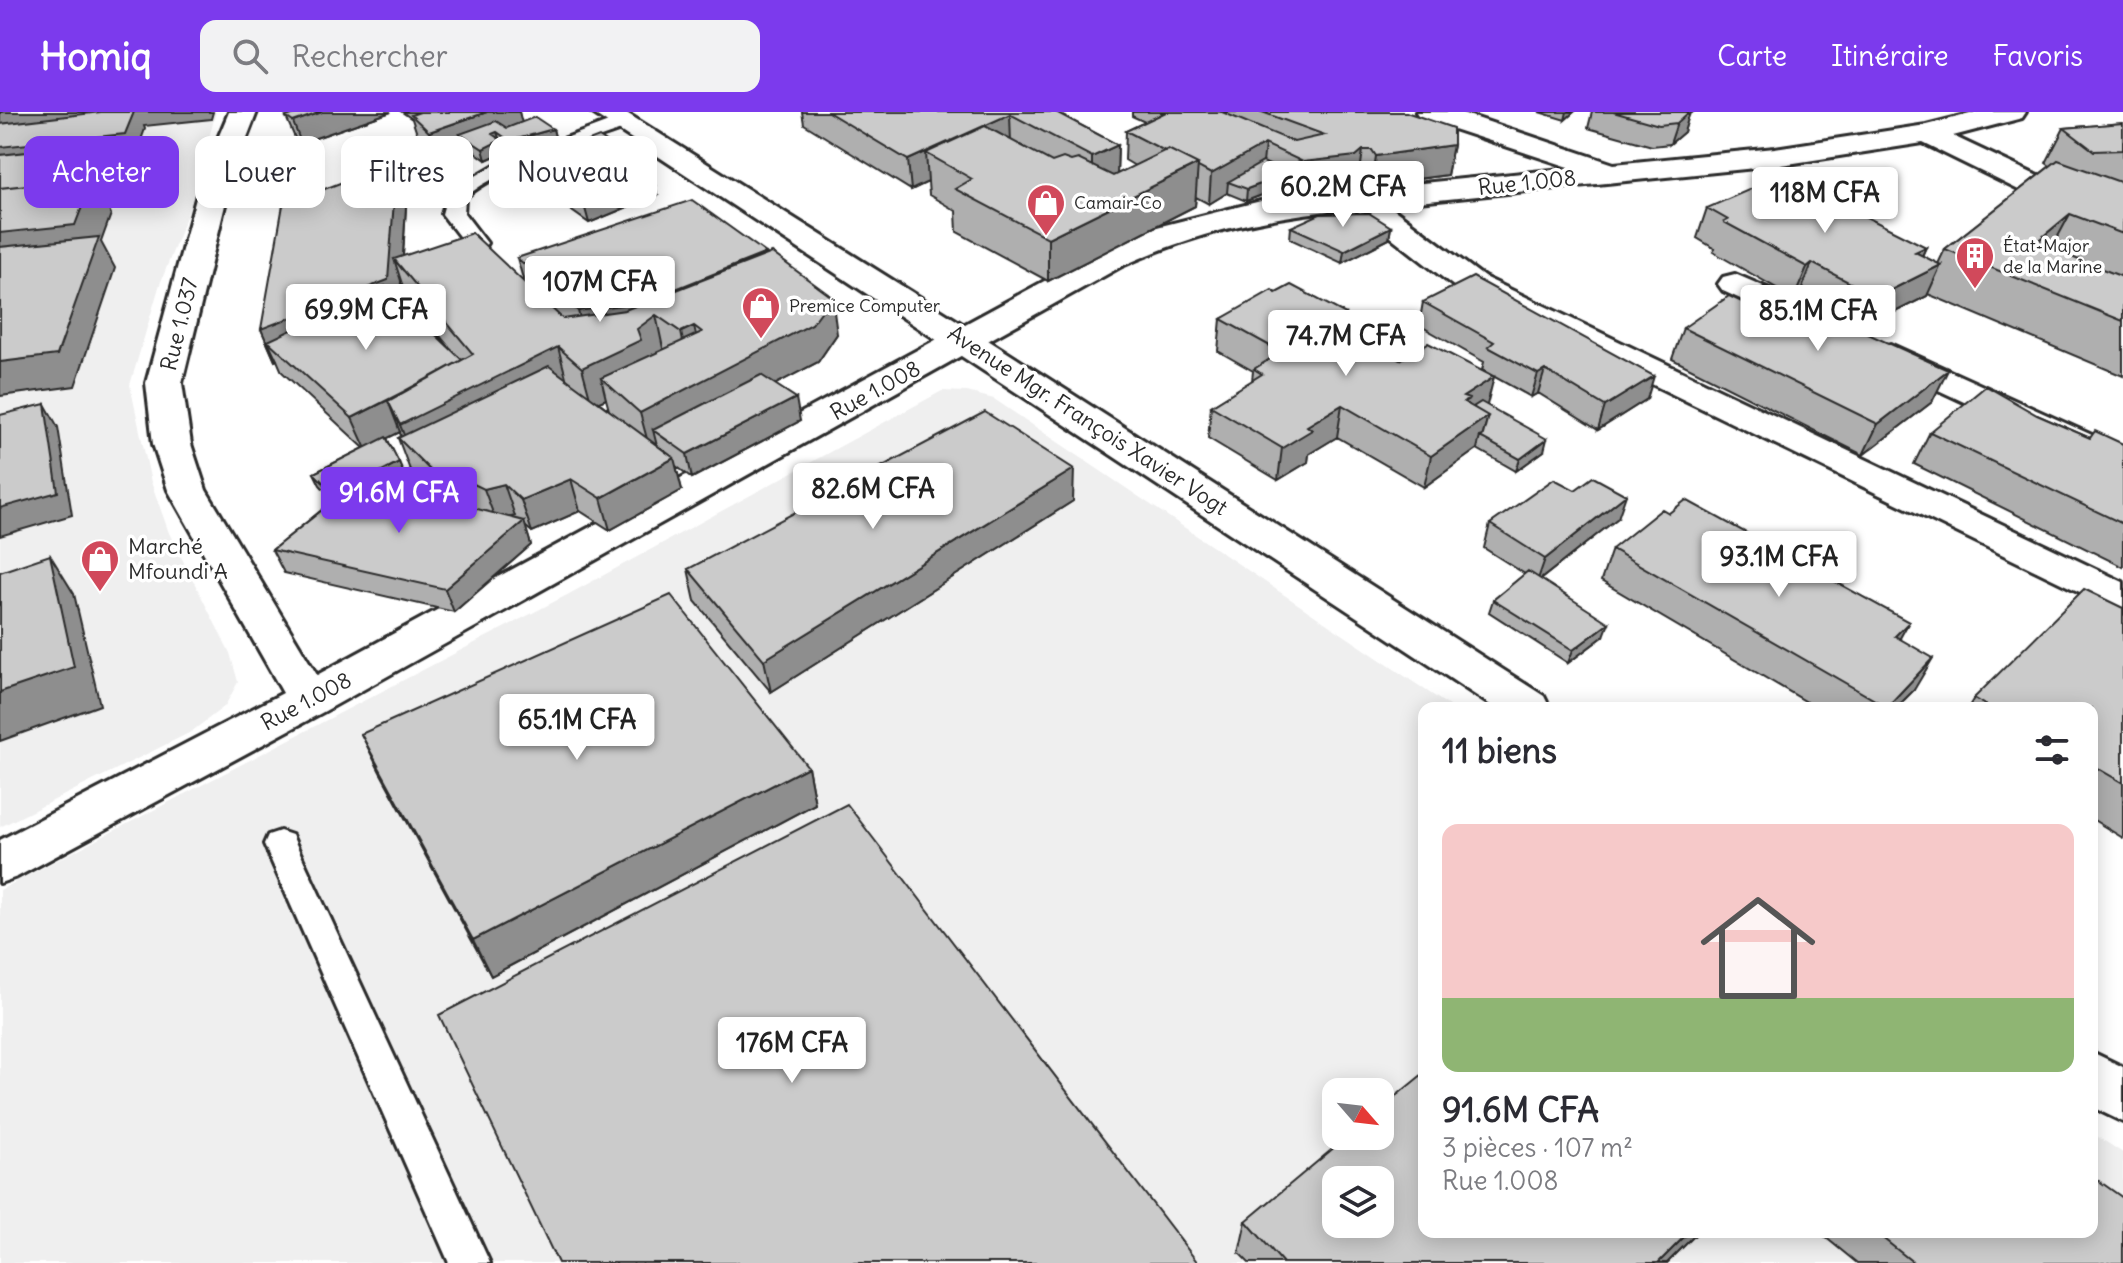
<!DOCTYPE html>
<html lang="fr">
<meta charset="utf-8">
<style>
body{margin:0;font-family:Delius,sans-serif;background:#f2f2f3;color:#2b2b33;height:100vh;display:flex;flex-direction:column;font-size:30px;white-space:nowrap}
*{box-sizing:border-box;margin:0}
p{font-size:26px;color:#7c7c81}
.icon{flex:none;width:44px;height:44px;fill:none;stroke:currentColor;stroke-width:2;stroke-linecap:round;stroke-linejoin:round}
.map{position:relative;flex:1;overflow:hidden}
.panel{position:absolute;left:1418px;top:590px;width:680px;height:536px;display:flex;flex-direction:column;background:#fff;border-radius:16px;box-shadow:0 4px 20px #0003}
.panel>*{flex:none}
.banner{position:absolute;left:24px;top:24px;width:760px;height:72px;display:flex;gap:16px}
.needle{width:52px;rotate:118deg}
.buttons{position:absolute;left:1322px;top:966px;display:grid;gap:16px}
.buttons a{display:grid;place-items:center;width:72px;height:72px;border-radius:16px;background:#fff;box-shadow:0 4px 20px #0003;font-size:40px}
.price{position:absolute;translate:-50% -68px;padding:0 18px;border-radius:8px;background:#fff;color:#222;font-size:26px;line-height:52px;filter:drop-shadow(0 2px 4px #0008)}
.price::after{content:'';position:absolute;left:50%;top:48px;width:24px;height:18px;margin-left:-12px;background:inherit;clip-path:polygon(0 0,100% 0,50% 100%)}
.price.current{background:#7c3aed;color:#fff}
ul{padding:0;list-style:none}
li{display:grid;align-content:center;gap:16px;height:424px;padding:0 24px}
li+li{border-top:2px solid #e1e1e2}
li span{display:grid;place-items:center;height:248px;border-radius:16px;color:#555}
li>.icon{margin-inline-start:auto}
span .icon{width:144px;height:144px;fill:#fffc;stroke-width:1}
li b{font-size:34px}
h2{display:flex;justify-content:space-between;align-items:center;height:96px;padding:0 24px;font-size:34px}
.pill{padding:0 28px;border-radius:16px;background:#fff;box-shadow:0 4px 20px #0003;font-size:28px;line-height:72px}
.pill.current{background:#7c3aed;color:#fff}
header{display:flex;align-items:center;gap:48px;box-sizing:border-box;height:112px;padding:0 40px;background:#7c3aed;color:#fff}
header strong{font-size:38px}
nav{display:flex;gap:44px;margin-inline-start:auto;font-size:28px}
.search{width:560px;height:72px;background:#f2f2f3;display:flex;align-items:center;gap:20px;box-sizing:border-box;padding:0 28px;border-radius:16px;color:#7c7c81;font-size:30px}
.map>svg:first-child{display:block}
</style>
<header>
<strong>Homiq</strong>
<div class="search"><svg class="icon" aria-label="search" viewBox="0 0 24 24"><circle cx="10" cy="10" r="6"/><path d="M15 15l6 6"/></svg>Rechercher</div>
<nav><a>Carte</a><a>Itinéraire</a><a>Favoris</a></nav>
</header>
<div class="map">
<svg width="2123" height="1151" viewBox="0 0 2123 1151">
<rect width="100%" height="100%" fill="#fff"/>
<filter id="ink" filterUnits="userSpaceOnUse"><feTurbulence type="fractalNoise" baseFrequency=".0125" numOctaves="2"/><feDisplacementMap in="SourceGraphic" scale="16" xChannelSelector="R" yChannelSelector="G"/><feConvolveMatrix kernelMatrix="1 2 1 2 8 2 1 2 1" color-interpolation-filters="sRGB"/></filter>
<g filter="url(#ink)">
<!-- built -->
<path fill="#efefef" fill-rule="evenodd" d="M0,0H216L191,92L159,175L130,273L151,370L169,421L230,541L238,570L225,594L191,620L0,715Z
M942,279L967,280L994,287L1452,596H1424V1120H2092V1021L2123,1041V1151H0V778L569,482ZM1336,980H1380V1024H1336ZM1336,1068H1380V1112H1336Z"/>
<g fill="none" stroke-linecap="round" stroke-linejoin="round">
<defs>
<path id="service" d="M622,5L632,11L629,15C584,32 498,55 465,86L464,101L487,131L484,136H468L442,102L448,80L498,51Z
M280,719L292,723L296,732L490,1151H449L264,732L268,723Z"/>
<path id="minor" d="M229,0H257L232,64L182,271L191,332L206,378L317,563L1098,140L1157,115L1273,86L1572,56L1420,6L1416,0H1459L1614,52L1775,36L1926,13L1978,0H2026L2022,6L1953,24L2057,73L2123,89V107L2035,86L1923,31L1775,54L1388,93L1484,165L2123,470V501L1460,179L1354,96C1266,105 1203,118 1122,154L325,599L17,765L0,771V728L283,581L168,378L153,332L146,271L202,64Z
M1735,162L1821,199L1826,206L1821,213L1809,216L1797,213L1723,179L1718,172L1723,165Z
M1890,232L2123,337V364L1878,250L1872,243L1878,236Z"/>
<path id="secondary" d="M591,0H625L977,221L1544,584L1550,596H1495Z
M2092,940L2123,955V1010L2092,995Z"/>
</defs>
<!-- service casing -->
<use href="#service" stroke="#2b2b2b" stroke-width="6"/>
<!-- minor casing -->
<use href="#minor" stroke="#2b2b2b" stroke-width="6"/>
<!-- secondary casing -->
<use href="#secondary" stroke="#2b2b2b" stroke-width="6"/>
<!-- service -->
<use href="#service" fill="#fff" fill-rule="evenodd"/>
<!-- minor -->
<use href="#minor" fill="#fff" fill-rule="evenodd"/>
<!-- secondary -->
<use href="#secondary" fill="#fff" fill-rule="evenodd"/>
</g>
<!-- wall -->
<path fill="#afafaf" stroke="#2b2b2b" stroke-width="2" fill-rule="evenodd" d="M290,0H391L301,31L295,26L286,5L291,3Z
M402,0H519L521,11L553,17L556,29L513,40L502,33L504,40L486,48L464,32L436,42L418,25L412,7Z
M802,0H1056L1118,33L1117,62L1135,54L1125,48L1126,19L1145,10L1132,4V0H1406L1453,33L1447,63L1372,73L1368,68H1359L1352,74L1299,80H1270L1246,89L1227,81L1209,92L1196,85L1195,94L1048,169L957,120L956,99L929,83L928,70L911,78L804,12Z
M1539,0H1574L1565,8Z
M1592,0H1693L1689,3L1684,20L1670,32L1652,34L1588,16Z
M2123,11V264L1928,182L1927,184L1863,216L1800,182L1794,186L1713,140L1715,137L1697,126L1707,96L1926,135L1922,144L1938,152L1945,137L2050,54L2046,51L2064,16Z
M397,49L407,79L403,144L524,170L517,146L767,143L837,222L818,250L775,272L800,309L692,366L676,354L682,378L610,418L580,399L532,420L525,414L531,433L454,500L284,461L272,438L334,388L320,373L314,361L364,336L282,260L277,248L275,249L261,217ZM401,169L407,184L449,235L400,188ZM606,287L609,298L599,290ZM400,320L401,325L398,326L410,358L440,387L384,373L404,362L387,326Z
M530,52L657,83L589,111L536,74Z
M1291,115H1391L1389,127L1342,151L1290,127Z
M1276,181L1346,202L1343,218L1487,293L1544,339L1516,359L1477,337L1424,375L1337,325L1309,342L1308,350L1278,368L1208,326L1211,294L1252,269L1253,259L1218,239L1221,207Z
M1423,190L1647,287L1598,318L1538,281L1531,285L1482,258L1484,250L1419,213Z
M1683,216L1932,290L1863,343L1672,247Z
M2037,303L2090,326L2123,332V455L1914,352L1930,320Z
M1073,389L771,580L695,489L688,457Z
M1618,406L1541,467L1604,524L1568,551L1489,500L1493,488L1525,462L1484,436L1490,412Z
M1612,437L1899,527L1914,578L1896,596H1817L1601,469Z
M2123,496V726L2092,707V596H1968L1974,586Z
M361,622L808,655L815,692L491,864L380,660Z
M1246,1109L1424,1120H1698L1667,1151H1249L1239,1141Z
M1819,1120H2092L2123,1151H1857Z"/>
<!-- shaded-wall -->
<path fill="#8e8e8e" stroke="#2b2b2b" stroke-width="2" d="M0,0H213L211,7L144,14L145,17L135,44L127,45L130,52L115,95L108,96L111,102L101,130L115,156L75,274L0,284V121L93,66L114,46L0,57Z
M322,0H391L301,31L293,10Z
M487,0H519L522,11L497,20L504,40L486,48L483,37L492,22H460L464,32L436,42L429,20Z
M1567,0H1574L1565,8Z
M1678,0H1693L1689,3L1684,20L1670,32L1677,11Z
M1010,2L1011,32L926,41L928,70L911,78L908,48Z
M553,17L556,29L513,40L510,29Z
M1265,32L1262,61L1228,70L1227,81L1209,92L1211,62Z
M1118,33L1117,63L1092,74V45Z
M1453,33L1447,63L1372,73L1376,44Z
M1363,38L1359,68L1352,74L1299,80L1303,50Z
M397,49L407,79L402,157L394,147L401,169L400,199L268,229L277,248L275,249L261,217Z
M1198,52L1195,94L1048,169V126Z
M653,61L657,83L589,111L583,89Z
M1271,68L1270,80L1246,89L1247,77Z
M2070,102L2047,145L2035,131Z
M1391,115L1389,127L1342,151L1344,139Z
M1926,135L1912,166L1915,140Z
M766,141L771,172L656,203L664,241L601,266L606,287L592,293L582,256L586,230L578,199Z
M1812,151L1800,182L1794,186L1807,155Z
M1941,153L1927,184L1863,216L1877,185Z
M832,185L837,222L818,250L668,329L653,318L657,334L650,338L640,301Z
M1346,202L1341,233L1331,211Z
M694,214L702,252L689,258L681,220Z
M558,235L568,273L410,338L400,313L388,289L400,320L366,337L352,306L465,250Z
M1545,258L1538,281L1531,285L1538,262Z
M1948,258L1932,290L1863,343L1878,312Z
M1654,264L1647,287L1598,318L1605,294Z
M1494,265L1486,297L1460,309L1463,285Z
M796,286L800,309L692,366L687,342Z
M45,292L58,315L72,403L0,424V396Z
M1342,293L1337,325L1309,342L1308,350L1278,368L1282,336L1307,314Z
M1488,304L1482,326L1480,325L1477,337L1424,375L1431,344Z
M1547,327L1544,339L1516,359L1520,347Z
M674,346L682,378L610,418L601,386Z
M399,350L404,362L341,395L335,383Z
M1074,357L1073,389L771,580L764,548Z
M455,363L467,395L452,400L440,368Z
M571,367L580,399L532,420L521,388Z
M504,372L515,404L496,409L484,377Z
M1626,383L1618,406L1537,470L1545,447Z
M524,409L531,433L454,500L445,477Z
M50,443L74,482L100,593L0,629V580Z
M1909,510L1891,542L1895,524Z
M1609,511L1604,524L1568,551L1573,538Z
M1933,546L1914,578L1896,596H1886Z
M808,655L815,692L491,864L473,828Z
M1689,1120H1698L1667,1151H1658Z"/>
<!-- building -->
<path fill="#cbcbcb" stroke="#2b2b2b" stroke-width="2" fill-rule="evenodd" d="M101,0H134L125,22L0,35V12Z
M293,0H322L293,10L286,5L295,2Z
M420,0H487L429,20L411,3Z
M828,0H1056L1118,33L1092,45L1010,2L908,48Z
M1166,0H1222L1294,30L1325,23L1262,0H1406L1453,16V33L1376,44L1372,38H1363L1356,44L1303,50L1265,32L1211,62L1198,55V52L1168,37L1165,39L1126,19Z
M1613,0H1689L1677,11L1659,13Z
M535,5L553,17L510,29L497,20L492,22L501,28L483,37L460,22L496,9L507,16Z
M2123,11V38L2094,39L2064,16Z
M985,14L1052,50L1063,46L1071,49L1078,47L1113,64L1168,37L1198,52L1048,126L955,77L972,67L926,41Z
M599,25L653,61L583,89L530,52Z
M120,30L104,73L97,74L93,66L0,76V43Z
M2058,48L2123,71V122L2070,102L2035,131L2123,165V209L1945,137Z
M397,49L388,168L261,217L283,93Z
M1263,50L1300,68H1271L1247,77L1228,70Z
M1783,63L1926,135L1915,140L1941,153L1877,185L1812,151L1807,155L1724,110L1728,108L1707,96Z
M93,66L75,113L0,121V76Z
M692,88L766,141L643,190L578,199L517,146Z
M1369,101L1391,115L1344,139L1291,115L1320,102Z
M472,121L563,207L625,198L772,141L832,185L812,212L640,301L601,266L702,220L694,214L681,220L656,203L637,217L641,228L582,256L558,235L400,313L388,289L473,242L394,147Z
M99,125L57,243L0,250V135Z
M1473,165L1654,264L1605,294L1545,258L1538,262L1488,235L1494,230L1423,190Z
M1291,173L1346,202L1331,211L1400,248L1428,231L1494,265L1463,285L1469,287L1464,290L1488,304L1431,344L1342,293L1307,314L1312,318L1282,336L1211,294L1262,262L1254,257L1281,240L1221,207L1272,178L1276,181Z
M385,174L462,248L403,280L352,306L268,229Z
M1764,175L1948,258L1878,312L1683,216L1729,184L1742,190Z
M549,254L674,346L601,386L571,367L521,388L504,372L484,377L455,363L440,368L398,326Z
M761,263L796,286L687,342L653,318Z
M1986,274L2037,303L2090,326L2095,319L2123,332V412L1930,320Z
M1481,290L1547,327L1520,347L1480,325L1483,323L1488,304L1473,295Z
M45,292L58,380L0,396V303Z
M985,300L1074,357L764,548L688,457Z
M386,325L399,350L365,368L361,367L350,375L335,383L314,361Z
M1593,365L1626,383L1545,447L1490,412L1554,367L1575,378Z
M361,367L524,409L445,477L272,438Z
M1686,388L1909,510L1895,524L1933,546L1887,595L1612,437L1662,397L1669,401Z
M50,443L74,555L0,580V460Z
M1528,459L1609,511L1573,538L1493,488Z
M2084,477L2123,496V671L2092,653V596H1991L1974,586Z
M671,483L808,655L473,828L361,622Z
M847,692L1198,1151H558L439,903Z
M1424,961V1120H1689L1658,1151H1283L1246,1109L1348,1024H1380V997ZM1336,1068H1380V1112H1336Z
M2092,1064L2123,1086V1151H1914L1875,1120H2092Z"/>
</g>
<!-- icons -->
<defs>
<symbol id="shop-pin" viewBox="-11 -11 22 30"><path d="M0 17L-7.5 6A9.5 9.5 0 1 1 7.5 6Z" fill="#d1495b" stroke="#fff"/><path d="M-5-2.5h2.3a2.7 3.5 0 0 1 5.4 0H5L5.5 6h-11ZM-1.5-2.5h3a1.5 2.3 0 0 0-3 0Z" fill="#fff"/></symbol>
<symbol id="building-pin" viewBox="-11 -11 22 30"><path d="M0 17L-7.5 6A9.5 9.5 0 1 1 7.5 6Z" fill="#d1495b" stroke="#fff"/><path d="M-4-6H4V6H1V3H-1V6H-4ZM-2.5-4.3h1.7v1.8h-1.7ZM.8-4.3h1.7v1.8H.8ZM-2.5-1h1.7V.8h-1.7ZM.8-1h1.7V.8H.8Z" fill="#fff"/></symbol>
</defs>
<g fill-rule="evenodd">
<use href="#shop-pin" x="1024" y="69" width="44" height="60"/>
<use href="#building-pin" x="1953" y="122" width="44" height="60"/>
<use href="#shop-pin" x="739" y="172" width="44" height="60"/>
<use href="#shop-pin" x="78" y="425" width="44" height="60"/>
</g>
<g text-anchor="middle" stroke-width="7" stroke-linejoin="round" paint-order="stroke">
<!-- far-poi labels -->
<g font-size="18" fill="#2b2b2b" stroke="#fff" text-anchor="start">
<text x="1074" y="97">Camair-Co</text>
<text x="2003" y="140">État-Major<tspan x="2003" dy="21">de la Marine</tspan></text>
<text x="789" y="200">Premice Computer</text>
</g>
<!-- street labels -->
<g font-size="22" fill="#2b2b2b" stroke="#fff">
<text transform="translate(1527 70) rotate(-6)" y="8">Rue 1.008</text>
<text transform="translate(179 212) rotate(-76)" y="8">Rue 1.037</text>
<text transform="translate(875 278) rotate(-29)" y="8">Rue 1.008</text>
<text transform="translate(1088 308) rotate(33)" y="8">Avenue Mgr. François Xavier Vogt</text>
<text transform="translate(306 589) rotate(-28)" y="8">Rue 1.008</text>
</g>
<!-- poi labels -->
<g font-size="22" fill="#2b2b2b" stroke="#fff" text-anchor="start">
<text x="128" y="442">Marché<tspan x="128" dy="25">Mfoundi A</tspan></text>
</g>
</g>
</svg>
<div class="buttons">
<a><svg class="needle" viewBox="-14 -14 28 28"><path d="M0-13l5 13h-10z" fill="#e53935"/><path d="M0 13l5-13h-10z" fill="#7c7c81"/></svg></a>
<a><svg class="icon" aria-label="layers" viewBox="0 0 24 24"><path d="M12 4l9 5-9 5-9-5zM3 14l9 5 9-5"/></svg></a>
</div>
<b class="price" style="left:1343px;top:117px">60.2M CFA</b>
<b class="price" style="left:1825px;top:123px">118M CFA</b>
<b class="price" style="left:600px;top:212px">107M CFA</b>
<b class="price" style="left:366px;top:240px">69.9M CFA</b>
<b class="price" style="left:1818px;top:241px">85.1M CFA</b>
<b class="price" style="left:1346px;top:266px">74.7M CFA</b>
<b class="price" style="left:873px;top:419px">82.6M CFA</b>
<b class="price current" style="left:399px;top:423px">91.6M CFA</b>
<b class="price" style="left:1779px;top:487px">93.1M CFA</b>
<b class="price" style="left:577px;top:650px">65.1M CFA</b>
<b class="price" style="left:792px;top:973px">176M CFA</b>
<div class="banner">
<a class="pill current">Acheter</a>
<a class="pill">Louer</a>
<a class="pill">Filtres</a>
<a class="pill">Nouveau</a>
</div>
<section class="panel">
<h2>11 biens<svg class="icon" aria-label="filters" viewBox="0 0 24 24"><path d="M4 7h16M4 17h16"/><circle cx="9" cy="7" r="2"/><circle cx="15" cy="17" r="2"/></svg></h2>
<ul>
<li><span style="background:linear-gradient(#f6c9c9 70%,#8fb573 0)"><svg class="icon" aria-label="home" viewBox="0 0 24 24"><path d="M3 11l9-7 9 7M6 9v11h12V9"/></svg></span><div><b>91.6M CFA</b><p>3 pièces · 107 m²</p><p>Rue 1.008</p></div></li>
</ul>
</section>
</div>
